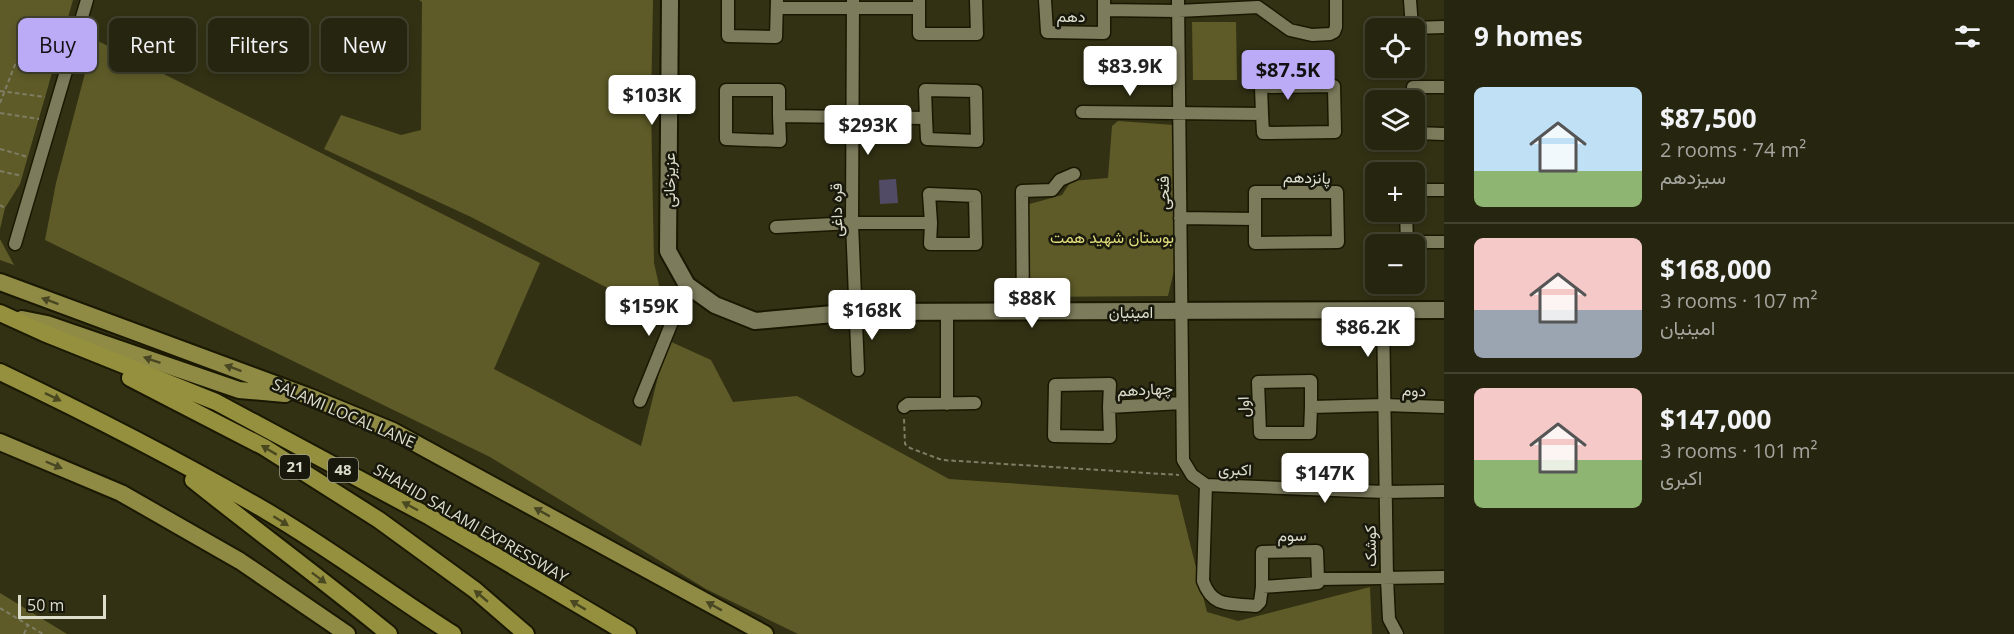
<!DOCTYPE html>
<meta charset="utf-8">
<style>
body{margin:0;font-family:"Open Sans",Vazirmatn,sans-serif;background:#32311d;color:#f1f3f6;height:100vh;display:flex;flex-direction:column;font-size:22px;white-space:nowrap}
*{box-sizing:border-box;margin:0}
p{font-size:20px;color:#a4a59e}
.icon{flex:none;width:33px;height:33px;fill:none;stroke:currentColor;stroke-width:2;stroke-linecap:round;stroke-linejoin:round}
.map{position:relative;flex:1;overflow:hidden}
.side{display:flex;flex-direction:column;background:#26250f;width:570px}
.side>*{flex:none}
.banner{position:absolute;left:18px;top:18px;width:570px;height:54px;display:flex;gap:12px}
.controls{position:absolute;left:1365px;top:18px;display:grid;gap:12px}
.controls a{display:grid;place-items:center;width:60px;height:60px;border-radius:9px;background:#26250f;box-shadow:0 3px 9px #0003,0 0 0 2px #42422f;font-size:30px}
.scale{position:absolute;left:18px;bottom:15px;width:88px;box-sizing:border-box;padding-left:6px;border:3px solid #ddc;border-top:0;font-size:16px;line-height:21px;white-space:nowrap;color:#ddc;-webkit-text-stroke:4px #18180c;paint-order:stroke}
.price{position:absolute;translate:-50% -51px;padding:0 14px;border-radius:6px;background:#fff;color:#222;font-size:20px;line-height:39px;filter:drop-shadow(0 2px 3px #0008)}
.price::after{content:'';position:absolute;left:50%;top:36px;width:18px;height:14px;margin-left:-9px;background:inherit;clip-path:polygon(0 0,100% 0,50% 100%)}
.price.current{background:#bbaaf6;color:#111}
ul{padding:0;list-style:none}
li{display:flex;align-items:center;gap:18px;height:150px;padding:0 30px}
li+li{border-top:2px solid #42422f}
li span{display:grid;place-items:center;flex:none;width:168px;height:120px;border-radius:9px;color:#555}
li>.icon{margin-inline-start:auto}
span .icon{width:72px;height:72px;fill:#fffc;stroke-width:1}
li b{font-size:26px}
h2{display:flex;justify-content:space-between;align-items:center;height:72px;padding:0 30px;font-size:26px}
.pill{padding:0 21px;border-radius:9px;background:#26250f;box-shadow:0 3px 9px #0003,0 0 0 2px #42422f;font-size:21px;line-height:54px}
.pill.current{background:#bbaaf6;color:#111}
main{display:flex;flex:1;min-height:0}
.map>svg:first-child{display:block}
</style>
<main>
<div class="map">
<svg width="1444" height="634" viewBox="0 0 1444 634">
<rect width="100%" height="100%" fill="#323114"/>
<!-- green -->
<path fill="#5e5b28" d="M0,0H73L20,184L5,208L0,229Z
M419,0H653L651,105L654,263L668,325L646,308L471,217L324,149L341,115L401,135L421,130L422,2Z
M1192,22H1236L1237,80H1193Z
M94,39L540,263L494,369L641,446L667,340L711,360L733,402L797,396L949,479L1178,495L1207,612L1238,621L1370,587L1372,634H798L706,589L490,457L45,240L56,183Z
M1118,121L1174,125L1176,262L1168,296L1027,297L1026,205L1062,195L1071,181L1108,178L1112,126Z
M0,239L14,265L0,260Z
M0,593L67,634H0Z"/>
<!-- building -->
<path fill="#514b66" d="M896,179L898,203L880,204L879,180Z"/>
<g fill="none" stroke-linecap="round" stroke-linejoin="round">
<defs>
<path id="minor" d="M728,0V36L776,37L777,0
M853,0L852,223L858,370
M1045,0L1047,32L1104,33V0
M1178,0L1183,460L1192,475L1206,485
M1410,0L1412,28L1444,27
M919,1V34H977L976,0
M777,8H919
M1104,10L1178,11L1258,7L1290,30L1312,35L1330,34L1334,32L1336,27V0
M1413,100V87H1444
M1082,112L1262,114L1261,87L1334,86L1335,132L1263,133L1262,114
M779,116L780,141L726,139V90H779V116L926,118L925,90L976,91L977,141L927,139L926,118
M1414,133L1444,134
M1414,190H1444
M1406,212L1407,242H1444
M1180,218L1255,219V192H1337L1338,242L1255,243V219
M776,227L852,223H931L929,194L975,196L976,244H930L931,223
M15,244L87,0
M1383,311L1387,579L1389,619L1397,634
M947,312V404
M1023,312L1022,191L1052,190L1060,180L1074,174
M640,401L687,285
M904,407L908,404L975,403
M1109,407L1110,437L1054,436L1055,385L1110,384L1109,407L1182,403
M1311,407L1310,433H1260L1258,382L1311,381V407L1384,405L1444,407
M1206,485L1385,492L1444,491
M1206,485L1203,581C1213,609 1231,603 1256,606L1260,602L1262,587
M1318,579V583L1262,587V552L1317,551L1318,579L1444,577"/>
<path id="secondary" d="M670,0L668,251L687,285L715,305L755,321L856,312L1444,310"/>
<path id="primary" d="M0,282L310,397L393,431L765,634
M22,319L47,324L239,390L285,394
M0,442L121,493L240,561L347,634"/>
<path id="trunk" d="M0,313L44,333L216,402L430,517L628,634
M0,372C90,415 180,461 266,511C331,549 390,594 453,634
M130,378L264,447L379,520L475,590L526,634
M193,480C258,532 325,581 389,634"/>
</defs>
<!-- minor casing -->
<use href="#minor" stroke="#1a1800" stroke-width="15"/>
<!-- secondary casing -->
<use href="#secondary" stroke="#1a1800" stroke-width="20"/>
<!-- primary casing -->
<use href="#primary" stroke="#1a1800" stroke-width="20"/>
<!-- trunk casing -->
<use href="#trunk" stroke="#1a1800" stroke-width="20"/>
<!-- path -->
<path stroke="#7e7d65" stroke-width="2" stroke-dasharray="4.5 3" stroke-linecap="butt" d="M0,91L45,97
M0,103L23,44
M0,113L39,119
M0,149L28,157
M0,171L22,176
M0,205L5,208
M904,419L905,444L910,448L942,460L1179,475
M0,608L43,634
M24,634L28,625"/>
<!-- minor -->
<use href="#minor" stroke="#7c7b5c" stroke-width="12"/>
<!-- secondary -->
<use href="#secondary" stroke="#7c7b5c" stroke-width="16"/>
<!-- primary -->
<use href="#primary" stroke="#8f8b45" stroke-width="16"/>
<!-- trunk -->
<use href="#trunk" stroke="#95903e" stroke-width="16"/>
</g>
<!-- one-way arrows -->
<defs><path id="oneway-solid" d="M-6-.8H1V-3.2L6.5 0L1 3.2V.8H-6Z" transform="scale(1.5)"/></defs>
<g fill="#484623">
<use href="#oneway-solid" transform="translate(50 301) rotate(-160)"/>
<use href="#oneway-solid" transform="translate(152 360) rotate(-161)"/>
<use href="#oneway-solid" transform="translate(233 368) rotate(-160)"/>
<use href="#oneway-solid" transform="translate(54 465) rotate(23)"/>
<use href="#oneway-solid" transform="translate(542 512) rotate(-151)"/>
<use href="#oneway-solid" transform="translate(714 606) rotate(-151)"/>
</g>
<g fill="#4a4820">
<use href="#oneway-solid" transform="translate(53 397) rotate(26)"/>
<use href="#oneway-solid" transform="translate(269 450) rotate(-149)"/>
<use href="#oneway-solid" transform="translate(410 506) rotate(-152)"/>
<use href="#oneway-solid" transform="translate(281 521) rotate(32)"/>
<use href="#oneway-solid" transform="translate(319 578) rotate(37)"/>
<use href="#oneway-solid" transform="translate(481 596) rotate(-140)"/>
<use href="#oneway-solid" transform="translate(578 605) rotate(-149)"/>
</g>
<g text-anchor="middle" stroke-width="5" stroke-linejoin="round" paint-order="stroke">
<!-- shield labels -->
<g fill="#18180c" stroke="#a2a292" stroke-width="1.5">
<rect x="280" y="455" width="30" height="24" rx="4.5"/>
<rect x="328" y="458" width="30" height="24" rx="4.5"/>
</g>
<g font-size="15" font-weight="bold" fill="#ddc">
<text x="295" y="472">21</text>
<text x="343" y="475">48</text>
</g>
<!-- street labels -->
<g font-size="16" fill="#ddc" stroke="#18180c">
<text x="1071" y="22">دهم</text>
<text transform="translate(1307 177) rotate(2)" y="6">پانزدهم</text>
<text transform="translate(669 180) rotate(-90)" y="6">عزیزخانی</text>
<text transform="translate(1163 193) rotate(-91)" y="6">فتحی</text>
<text transform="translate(836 210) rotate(-91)" y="6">قره داغی</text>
<text x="1131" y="318">امینیان</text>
<text transform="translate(1145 389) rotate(-3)" y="6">چهاردهم</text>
<text transform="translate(1414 390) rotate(2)" y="6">دوم</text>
<text transform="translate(1243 407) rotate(-92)" y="6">اول</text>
<text transform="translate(344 413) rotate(23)" y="6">SALAMI LOCAL LANE</text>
<text transform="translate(1235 469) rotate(2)" y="6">اکبری</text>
<text transform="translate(471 523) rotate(30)" y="6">SHAHID SALAMI EXPRESSWAY</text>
<text transform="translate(1292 535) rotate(-1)" y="6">سوم</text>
<text transform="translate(1370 546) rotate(-91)" y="6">کوشک</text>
</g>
<!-- park labels -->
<g font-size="16" fill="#e0db7a" stroke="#18180c">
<text x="1112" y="243">بوستان شهید همت</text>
</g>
</g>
</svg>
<div class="controls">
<a><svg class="icon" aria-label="locate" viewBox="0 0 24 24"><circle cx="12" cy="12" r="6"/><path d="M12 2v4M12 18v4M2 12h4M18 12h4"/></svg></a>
<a><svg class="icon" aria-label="layers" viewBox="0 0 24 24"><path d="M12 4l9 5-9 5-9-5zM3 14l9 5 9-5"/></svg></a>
<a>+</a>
<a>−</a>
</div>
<div class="scale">50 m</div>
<b class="price" style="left:1130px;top:97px">$83.9K</b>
<b class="price current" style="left:1288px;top:101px">$87.5K</b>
<b class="price" style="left:652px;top:126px">$103K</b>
<b class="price" style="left:868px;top:156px">$293K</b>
<b class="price" style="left:1032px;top:329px">$88K</b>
<b class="price" style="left:649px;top:337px">$159K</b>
<b class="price" style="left:872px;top:341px">$168K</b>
<b class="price" style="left:1368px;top:358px">$86.2K</b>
<b class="price" style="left:1325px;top:504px">$147K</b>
<div class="banner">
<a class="pill current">Buy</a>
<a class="pill">Rent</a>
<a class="pill">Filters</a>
<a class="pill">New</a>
</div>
</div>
<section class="side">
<h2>9 homes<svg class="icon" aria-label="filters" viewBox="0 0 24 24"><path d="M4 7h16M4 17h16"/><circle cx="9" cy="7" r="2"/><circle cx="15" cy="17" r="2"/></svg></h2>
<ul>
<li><span style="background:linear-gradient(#bfe0f5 70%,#8fb573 0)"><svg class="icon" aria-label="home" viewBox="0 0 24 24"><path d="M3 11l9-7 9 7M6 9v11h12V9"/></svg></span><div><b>$87,500</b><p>2 rooms · 74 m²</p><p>سیزدهم</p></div></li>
<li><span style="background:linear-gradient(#f6c9c9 60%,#9aa5b1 0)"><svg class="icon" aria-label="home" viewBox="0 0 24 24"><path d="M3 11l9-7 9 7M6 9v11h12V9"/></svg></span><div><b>$168,000</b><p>3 rooms · 107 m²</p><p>امینیان</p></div></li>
<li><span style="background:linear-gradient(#f6c9c9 60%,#8fb573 0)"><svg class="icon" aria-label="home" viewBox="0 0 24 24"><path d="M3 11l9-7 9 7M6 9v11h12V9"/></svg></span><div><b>$147,000</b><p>3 rooms · 101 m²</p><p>اکبری</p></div></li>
</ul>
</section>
</main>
